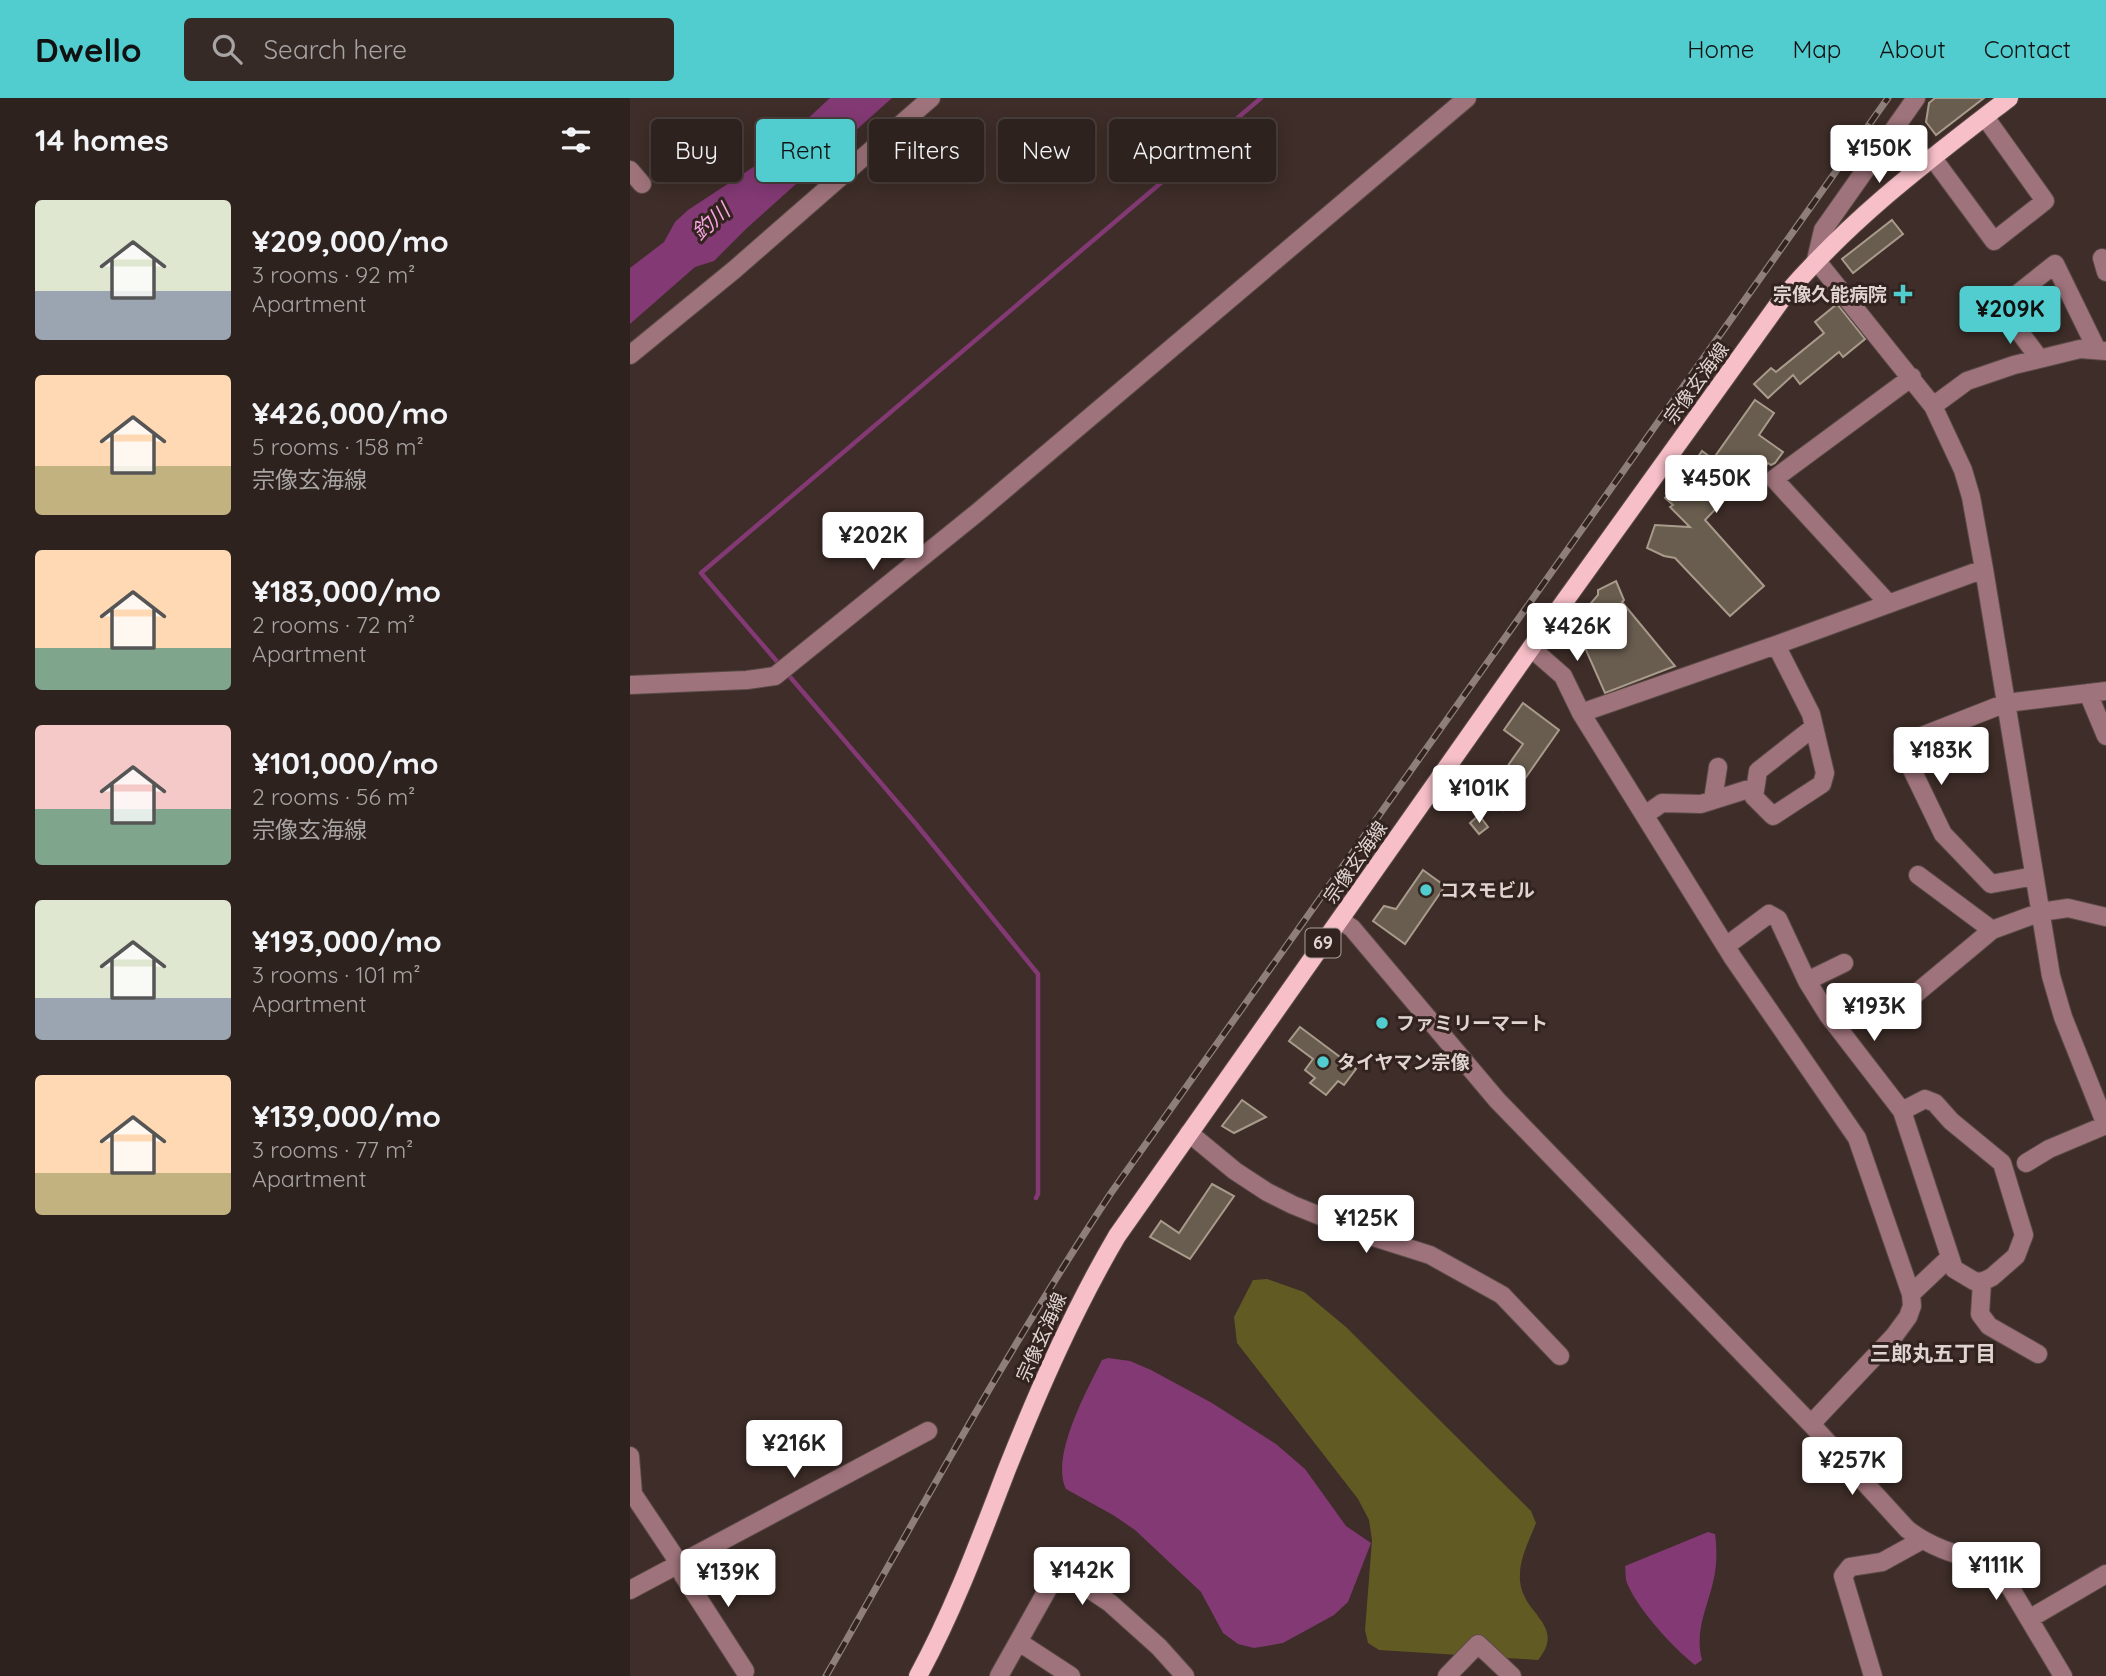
<!DOCTYPE html>
<meta charset="utf-8">
<style>
body{margin:0;font-family:Quicksand,"Noto Sans JP",sans-serif;background:#362a27;color:#f1f3f6;height:100vh;display:flex;flex-direction:column;font-size:26px;white-space:nowrap}
*{box-sizing:border-box;margin:0}
p{font-size:23px;color:#a7a4a4}
.icon{flex:none;width:38px;height:38px;fill:none;stroke:currentColor;stroke-width:2;stroke-linecap:round;stroke-linejoin:round}
.map{position:relative;flex:1;overflow:hidden}
.details{display:flex;flex-direction:column;background:#2e221e;width:630px}
.details>*{flex:none}
.hud{position:absolute;left:21px;top:21px;width:665px;height:63px;display:flex;gap:14px}
.price{position:absolute;translate:-50% -60px;padding:0 16px;border-radius:7px;background:#fff;color:#222;font-size:23px;line-height:46px;filter:drop-shadow(0 2px 4px #0008)}
.price::after{content:'';position:absolute;left:50%;top:42px;width:21px;height:16px;margin-left:-10px;background:inherit;clip-path:polygon(0 0,100% 0,50% 100%)}
.price.on{background:#52cdcf;color:#111}
ul{padding:0;list-style:none}
li{display:flex;align-items:center;gap:21px;height:175px;padding:0 35px}
li span{display:grid;place-items:center;flex:none;width:196px;height:140px;border-radius:7px;color:#555}
li>.icon{margin-inline-start:auto}
span .icon{width:84px;height:84px;fill:#fffc;stroke-width:1}
li b{font-size:30px}
h2{display:flex;justify-content:space-between;align-items:center;height:84px;padding:0 35px;font-size:30px}
.chip{padding:0 24px;border-radius:7px;background:#2e221e;box-shadow:0 4px 18px #0003,0 0 0 2px #493f3c;font-size:24px;line-height:63px}
.chip.on{background:#52cdcf;color:#111}
header{display:flex;align-items:center;gap:42px;box-sizing:border-box;height:98px;padding:0 35px;background:#52cdcf;color:#111}
header strong{font-size:33px}
nav{display:flex;gap:38px;margin-inline-start:auto;font-size:24px}
.search{width:490px;height:63px;background:#362a27;display:flex;align-items:center;gap:18px;box-sizing:border-box;padding:0 24px;border-radius:7px;color:#a7a4a4;font-size:26px}
main{display:flex;flex:1;min-height:0}
.map>svg:first-child{display:block}
</style>
<header>
<strong>Dwello</strong>
<div class="search"><svg class="icon" aria-label="search" viewBox="0 0 24 24"><circle cx="10" cy="10" r="6"/><path d="M15 15l6 6"/></svg>Search here</div>
<nav><a>Home</a><a>Map</a><a>About</a><a>Contact</a></nav>
</header>
<main>
<section class="details">
<h2>14 homes<svg class="icon" aria-label="filters" viewBox="0 0 24 24"><path d="M4 7h16M4 17h16"/><circle cx="9" cy="7" r="2"/><circle cx="15" cy="17" r="2"/></svg></h2>
<ul>
<li><span style="background:linear-gradient(#dfe7d0 65%,#9aa5b1 0)"><svg class="icon" aria-label="home" viewBox="0 0 24 24"><path d="M3 11l9-7 9 7M6 9v11h12V9"/></svg></span><div><b>¥209,000/mo</b><p>3 rooms · 92 m²</p><p>Apartment</p></div></li>
<li><span style="background:linear-gradient(#ffd9b3 65%,#c2b280 0)"><svg class="icon" aria-label="home" viewBox="0 0 24 24"><path d="M3 11l9-7 9 7M6 9v11h12V9"/></svg></span><div><b>¥426,000/mo</b><p>5 rooms · 158 m²</p><p>宗像玄海線</p></div></li>
<li><span style="background:linear-gradient(#ffd9b3 70%,#7fa58c 0)"><svg class="icon" aria-label="home" viewBox="0 0 24 24"><path d="M3 11l9-7 9 7M6 9v11h12V9"/></svg></span><div><b>¥183,000/mo</b><p>2 rooms · 72 m²</p><p>Apartment</p></div></li>
<li><span style="background:linear-gradient(#f6c9c9 60%,#7fa58c 0)"><svg class="icon" aria-label="home" viewBox="0 0 24 24"><path d="M3 11l9-7 9 7M6 9v11h12V9"/></svg></span><div><b>¥101,000/mo</b><p>2 rooms · 56 m²</p><p>宗像玄海線</p></div></li>
<li><span style="background:linear-gradient(#dfe7d0 70%,#9aa5b1 0)"><svg class="icon" aria-label="home" viewBox="0 0 24 24"><path d="M3 11l9-7 9 7M6 9v11h12V9"/></svg></span><div><b>¥193,000/mo</b><p>3 rooms · 101 m²</p><p>Apartment</p></div></li>
<li><span style="background:linear-gradient(#ffd9b3 70%,#c2b280 0)"><svg class="icon" aria-label="home" viewBox="0 0 24 24"><path d="M3 11l9-7 9 7M6 9v11h12V9"/></svg></span><div><b>¥139,000/mo</b><p>3 rooms · 77 m²</p><p>Apartment</p></div></li>
</ul>
</section>
<div class="map">
<svg width="1476" height="1578" viewBox="0 0 1476 1578">
<rect width="100%" height="100%" fill="#3e2d28"/>
<!-- forest -->
<path fill="#615a23" d="M637,1181L674,1194L716,1229L901,1413L906,1425C898,1446 886,1466 891,1489C898,1518 935,1529 908,1562L749,1552L738,1545L735,1532L742,1442L739,1422L728,1401L607,1245L604,1219L623,1182Z"/>
<!-- water -->
<path fill="#833974" d="M200,0H262L117,130L84,163L65,169L0,226V170L34,144L45,124L58,112L131,64Z
M478,1260L500,1263L521,1272L582,1305L646,1346L675,1371L716,1428L741,1445L718,1504L704,1517L653,1545L624,1550L608,1546L593,1535L571,1494L505,1432L483,1417L436,1391C420,1359 457,1292 472,1262Z
M1078,1434L1085,1436C1087,1450 1087,1466 1084,1480C1078,1509 1064,1532 1072,1562L1065,1567C1043,1550 1007,1510 997,1485C995,1480 996,1473 995,1468Z"/>
<g fill="none" stroke-linecap="round" stroke-linejoin="round">
<!-- stream -->
<path stroke="#833974" stroke-width="4.5" d="M150,567L71,475L631,0
M155,573L286,726L408,876V1096L406,1100"/>
</g>
<!-- building -->
<path fill="#695d4f" stroke="#a89b8b" stroke-width="2" d="M1305,0H1354L1306,37L1296,24L1299,5Z
M1262,122L1273,136L1223,175L1212,161Z
M1207,206L1235,241L1213,259L1209,254L1170,286L1163,277L1138,300L1124,286L1141,270L1146,274L1194,235L1185,224Z
M1125,302L1144,315L1129,337L1153,354L1145,365L1141,367L1138,365L1132,373L1113,359L1089,394L1095,401L1075,422L1134,488L1100,518L1045,460L1034,458L1017,450L1025,427L1060,429L1040,409L1043,407L1035,400L1069,365L1065,363L1072,353L1083,361Z
M986,483L994,502L992,504L1045,568L975,595L944,525L968,497V492Z
M893,605L929,632L873,712L856,699L893,646L874,632Z
M849,717L858,729L849,736L840,725Z
M793,772L815,788L775,846L743,823L754,808L766,811Z
M670,929L726,971L714,987L708,983L696,997L680,985L685,980L675,972L683,961L659,943Z
M612,1002L636,1019L604,1035L592,1028Z
M582,1086L604,1098L560,1161L520,1139L531,1123L549,1135Z"/>
<g fill="none" stroke-linecap="round" stroke-linejoin="round">
<defs>
<path id="minor" d="M1286,0L1193,132L1186,162L1303,308L1333,372L1341,399L1354,471L1421,878L1433,919L1476,1027
M1302,59L1364,143L1415,103L1355,19
M0,72L12,86
M1472,160L1476,174
M0,257L104,172L301,0
M1409,260L1371,209L1425,166L1467,252
M1303,308L1337,283L1384,267L1450,251L1476,253
M1259,506L1144,381L1282,279
M1146,547L1181,616L1195,675L1192,686L1143,718L1124,699L1128,673L1184,629
M901,550L933,578L951,615L1103,860L1227,1040L1281,1196L1282,1208L1278,1219L1264,1238L1181,1326
M0,587L117,582L145,578L348,414L837,0
M1458,595L1476,638
M951,615L1146,547L1354,471
M1083,702L1088,669
M1015,717L1032,705L1071,706L1125,689
M1288,777L1362,832L1411,814L1438,810L1476,819
M1404,778L1361,786L1313,736L1273,653L1274,645L1376,605L1476,593
M710,822L722,830L867,1002L1181,1326L1277,1431C1303,1452 1336,1459 1368,1469L1433,1578
M1096,848L1139,816L1148,821L1177,883L1198,917L1272,1013L1324,1171L1344,1183L1352,1184L1362,1179L1386,1158L1394,1137L1372,1065L1321,1023L1305,1005L1295,1001L1272,1013
M1177,883L1214,865
M1283,898L1362,832
M559,1035L605,1073L637,1094L663,1107L740,1138L800,1157L872,1197L930,1258
M1396,1065L1419,1051L1476,1027
M1352,1184L1350,1216L1359,1228L1408,1256
M1281,1196L1319,1160
M0,1358L3,1396L49,1465L53,1477L115,1573
M0,1492L298,1333
M1399,1521L1476,1476
M389,1544L441,1578
M369,1578L429,1471L480,1505L529,1549L555,1578
M817,1578L848,1546L882,1578
M1243,1578L1213,1478L1220,1469L1252,1464L1292,1442"/>
<path id="major" d="M288,1578C324,1512 350,1441 377,1371C409,1291 443,1213 487,1138L901,550L1152,201C1221,120 1296,64 1379,0"/>
</defs>
<!-- minor casing -->
<use href="#minor" stroke="#5b4b46" stroke-width="20"/>
<!-- major casing -->
<use href="#major" stroke="#5b4b46" stroke-width="20"/>
<!-- minor -->
<use href="#minor" stroke="#9f737b" stroke-width="18"/>
<!-- major -->
<use href="#major" stroke="#f7bfc8" stroke-width="18"/>
<defs>
<path id="rail" d="M196,1578C289,1415 378,1250 481,1095L1258,0"/>
</defs>
<!-- rail casing -->
<use href="#rail" stroke="#8e7f7b" stroke-width="7"/>
<!-- rail -->
<use href="#rail" stroke="#33231e" stroke-width="4.5" stroke-dasharray="13" stroke-linecap="butt"/>
</g>
<!-- markers -->
<g fill="#52cdcf" stroke="#33231e" stroke-width="2.5">
<path d="M1269.5 185.5h7v7h7v7h-7v7h-7v-7h-7v-7h7z"/>
<circle cx="796" cy="792" r="7"/>
<circle cx="752" cy="925" r="7"/>
<circle cx="693" cy="964" r="7"/>
</g>
<g text-anchor="middle" stroke-width="6" stroke-linejoin="round" paint-order="stroke">
<!-- shield labels -->
<rect fill="#33231e" stroke="#ab9f9b" stroke-width="2" x="675.5" y="830.5" width="35" height="29" rx="5"/>
<g font-size="18" font-weight="bold" fill="#dfd4d0">
<text x="693" y="851">69</text>
</g>
<!-- poi labels -->
<g font-size="19" font-weight="bold" fill="#dfd4d0" stroke="#33231e" text-anchor="start">
<text x="1257" y="203" text-anchor="end">宗像久能病院</text>
<text x="810" y="799">コスモビル</text>
<text x="766" y="932">ファミリーマート</text>
<text x="707" y="971">タイヤマン宗像</text>
</g>
<!-- street labels -->
<g font-size="19" fill="#dfd4d0" stroke="#33231e">
<text transform="translate(1066 285) rotate(-54)" y="7">宗像玄海線</text>
<text transform="translate(725 764) rotate(-55)" y="7">宗像玄海線</text>
<text transform="translate(411 1239) rotate(-66)" y="7">宗像玄海線</text>
</g>
<!-- water labels -->
<g font-size="21" font-style="italic" fill="#f7a4e3" stroke="#33231e">
<text transform="translate(81 124) rotate(-41)" y="7">釣川</text>
</g>
<!-- neighbourhood labels -->
<g font-size="21" font-weight="bold" fill="#dfd4d0" stroke="#33231e">
<text x="1303" y="1263">三郎丸五丁目</text>
</g>
</g>
</svg>
<b class="price" style="left:1249px;top:87px">¥150K</b>
<b class="price on" style="left:1380px;top:248px">¥209K</b>
<b class="price" style="left:1086px;top:417px">¥450K</b>
<b class="price" style="left:243px;top:474px">¥202K</b>
<b class="price" style="left:947px;top:565px">¥426K</b>
<b class="price" style="left:1311px;top:689px">¥183K</b>
<b class="price" style="left:849px;top:727px">¥101K</b>
<b class="price" style="left:1244px;top:945px">¥193K</b>
<b class="price" style="left:736px;top:1157px">¥125K</b>
<b class="price" style="left:164px;top:1382px">¥216K</b>
<b class="price" style="left:1222px;top:1399px">¥257K</b>
<b class="price" style="left:1366px;top:1504px">¥111K</b>
<b class="price" style="left:452px;top:1509px">¥142K</b>
<b class="price" style="left:98px;top:1511px">¥139K</b>
<div class="hud">
<a class="chip">Buy</a>
<a class="chip on">Rent</a>
<a class="chip">Filters</a>
<a class="chip">New</a>
<a class="chip">Apartment</a>
</div>
</div>
</main>
